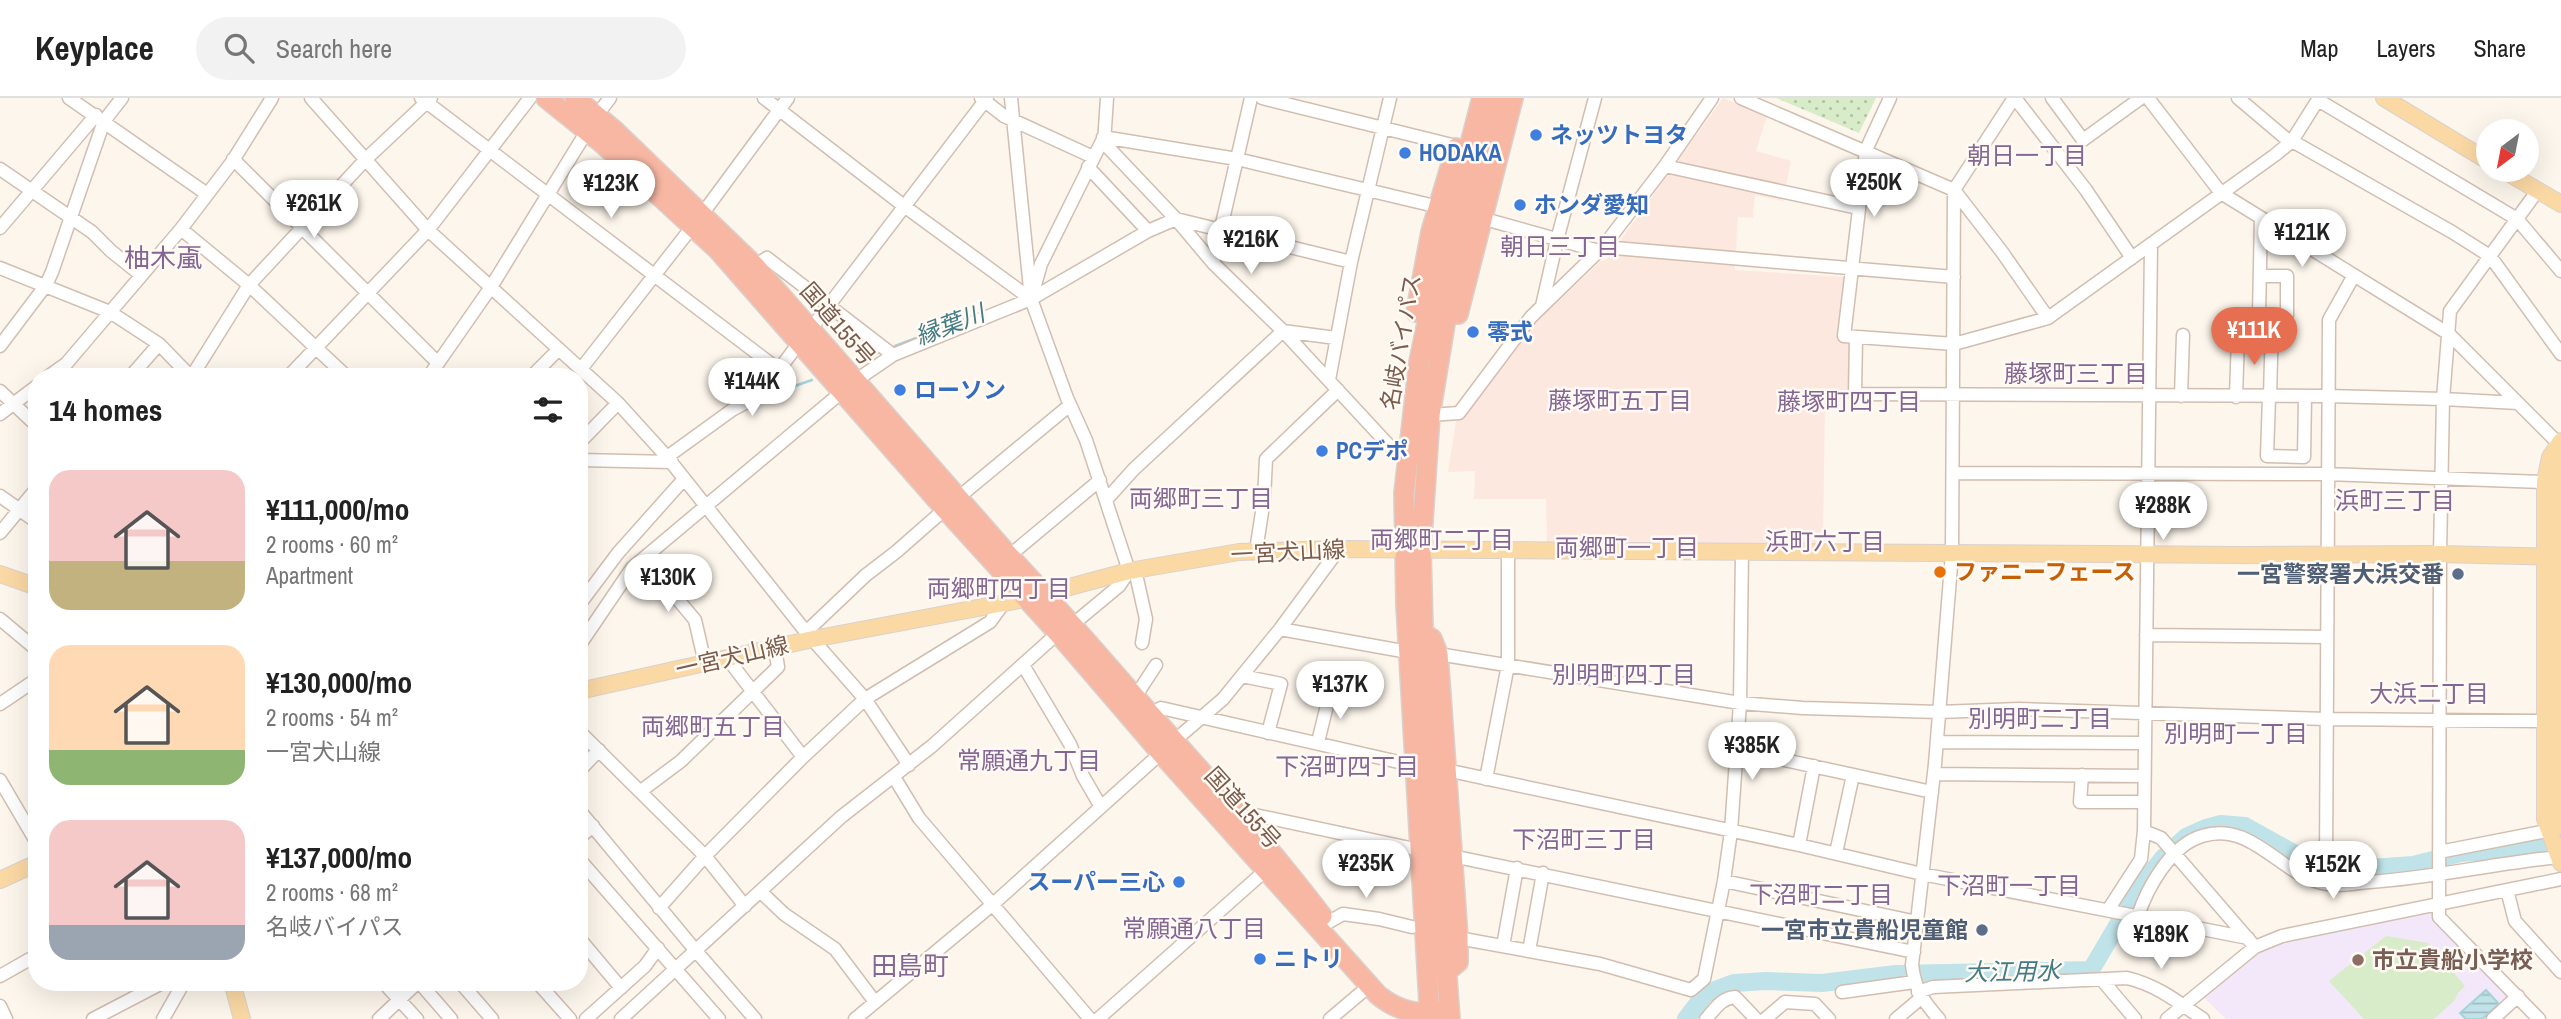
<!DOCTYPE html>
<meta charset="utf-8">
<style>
body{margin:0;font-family:"Archivo Narrow","Noto Sans JP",sans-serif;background:#f2f2f2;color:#222;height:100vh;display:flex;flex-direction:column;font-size:26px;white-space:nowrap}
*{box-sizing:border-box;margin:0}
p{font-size:23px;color:#767676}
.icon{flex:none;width:38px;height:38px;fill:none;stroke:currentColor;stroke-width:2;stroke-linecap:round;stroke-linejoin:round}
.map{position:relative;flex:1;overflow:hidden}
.side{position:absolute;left:28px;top:270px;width:560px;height:623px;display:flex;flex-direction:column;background:#fff;border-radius:28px;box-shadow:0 7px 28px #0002}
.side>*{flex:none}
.needle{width:46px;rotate:212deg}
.buttons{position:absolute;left:2476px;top:21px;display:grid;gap:14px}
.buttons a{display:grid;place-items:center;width:63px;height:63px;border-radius:50%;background:#fff;box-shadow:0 7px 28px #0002;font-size:35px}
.price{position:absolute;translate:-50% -60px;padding:0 16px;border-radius:24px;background:#fff;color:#222;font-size:23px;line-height:46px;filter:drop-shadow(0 2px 4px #0008)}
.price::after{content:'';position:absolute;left:50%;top:42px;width:21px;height:16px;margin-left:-10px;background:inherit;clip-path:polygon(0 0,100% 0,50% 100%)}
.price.current{background:#e76f51;color:#fff}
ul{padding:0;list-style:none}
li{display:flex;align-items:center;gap:21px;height:175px;padding:0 21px}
li span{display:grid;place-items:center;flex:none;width:196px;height:140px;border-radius:21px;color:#555}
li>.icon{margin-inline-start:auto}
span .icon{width:84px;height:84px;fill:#fffc;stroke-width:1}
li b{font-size:30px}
h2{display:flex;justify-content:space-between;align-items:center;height:84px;padding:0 21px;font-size:30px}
header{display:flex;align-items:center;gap:42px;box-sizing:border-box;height:98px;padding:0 35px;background:#fff;border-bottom:2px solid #e0e0e0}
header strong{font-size:33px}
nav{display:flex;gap:38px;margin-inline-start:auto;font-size:24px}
.search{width:490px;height:63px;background:#f2f2f2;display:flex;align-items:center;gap:18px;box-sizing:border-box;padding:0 24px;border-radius:38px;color:#767676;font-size:26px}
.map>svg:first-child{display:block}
</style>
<header>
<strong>Keyplace</strong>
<div class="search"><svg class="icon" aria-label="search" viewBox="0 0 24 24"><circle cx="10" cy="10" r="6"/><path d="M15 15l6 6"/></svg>Search here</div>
<nav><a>Map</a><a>Layers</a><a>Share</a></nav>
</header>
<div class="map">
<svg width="2561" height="921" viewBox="0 0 2561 921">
<defs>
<pattern id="park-dots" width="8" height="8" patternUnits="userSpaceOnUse" patternTransform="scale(1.75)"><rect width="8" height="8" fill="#d8ecc9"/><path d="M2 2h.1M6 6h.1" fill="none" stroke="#b4c2a5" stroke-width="1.8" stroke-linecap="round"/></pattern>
<pattern id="water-rules" width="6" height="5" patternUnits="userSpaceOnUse" patternTransform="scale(1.75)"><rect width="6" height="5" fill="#bfe3e8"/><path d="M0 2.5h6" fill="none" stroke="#a0bbbe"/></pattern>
</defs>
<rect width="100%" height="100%" fill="#fdf6ec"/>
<!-- commercial -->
<path fill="#fde8e0" d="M1723,0L1767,18L1756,53L1791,63L1783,103L1755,97L1753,120L1738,119L1735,172L1846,179L1839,241L1852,242V302L1825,303L1823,449L1547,451L1546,401H1474L1475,373L1448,374L1456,323L1532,228L1600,164L1607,161Z"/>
<!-- education -->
<path fill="#f3e8fa" d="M2427,810L2511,900L2488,921H2226L2200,896L2232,867L2276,845Z"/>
<!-- park -->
<path fill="url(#park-dots)" d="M1776,0H1876L1859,35Z"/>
<!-- pitch -->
<path fill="#d8ecc9" d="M2386,838L2428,845L2465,888L2458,895L2455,902L2434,921H2364L2329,883Z"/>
<!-- water -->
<path fill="url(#water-rules)" stroke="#a5d3da" stroke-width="2" d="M2486,892L2499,906L2482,921H2466L2460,915Z"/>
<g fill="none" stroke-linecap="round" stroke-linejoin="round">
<!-- stream -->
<path stroke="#a5d3da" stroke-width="2.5" d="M895,248L964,222
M857,263L880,254
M766,298L812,282"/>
<!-- river -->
<path stroke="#bfe3e8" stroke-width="18" d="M1686,921L1705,896L1734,885L1766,883L1822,885L1896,876L2091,872L2140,789L2163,760L2186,739L2206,730L2221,726L2245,728L2313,766L2342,772L2413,767L2461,755L2527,750L2561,738"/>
<defs>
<path id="minor" d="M69,0L207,96
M311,0L428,132L618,305L667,359L806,534L865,601L909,667
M421,0L779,272
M764,0L904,108L1031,201L1041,166L1103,41
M981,0L1004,18L1093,59
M1011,0L1031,201L1067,300L1086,342L1129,473L1119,488L1072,527
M1107,0L1104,45L1176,121L1213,165L1283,233L1396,355
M1262,0L1456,48
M1741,0L1954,92L2002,154L2048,220
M1890,0L1866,52L1844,238L1954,246L2048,220L2275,57L2292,43L2319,0
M2015,0L2086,92L2132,160
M2052,0L2083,42L2141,0
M2148,0L2221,95L2449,236L2558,345
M2238,0L2290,44
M2318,2L2517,121L2561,173
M597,17L610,0
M1103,39L1237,61L1439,109
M2292,43L2452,134L2490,158L2561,256
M233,61L438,265
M1665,68L1858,110
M1088,69L1148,133
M0,71L92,134L111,153L141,177
M2538,92L2450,213L2443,301L2440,456L2439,807V819L2539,921
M1481,120L1599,153
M0,130L96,17
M181,131L249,187L346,278
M2151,146L2144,733L2161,740L2255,849
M1603,149L1954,179
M1213,165L1251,0
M755,168L767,160L893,257
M0,170L110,214L159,246L190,278
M2260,178H2287V217H2259L2261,120
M1542,208L1557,142L1595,0
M810,232L987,0
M1856,239L1855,296L2327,298L2443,301L2518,305
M0,248L46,187L52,174L104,23L122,0
M581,271L703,115L788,0
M49,278L66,266L181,131L232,64L272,0
M131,278L159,246
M192,278L249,187L366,61L431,0
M289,278L428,132L530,0
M429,278L491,189L587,33
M532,278L559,251
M1329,282L1351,164L1390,0
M855,283L893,257L1031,201L1148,133L1176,121L1351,164
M0,293L37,328
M2181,298L2183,237
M2236,299L2238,238
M2269,299L2267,358L2304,359L2305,299
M2270,299L2272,223
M0,316L37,288
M1430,317L1459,315L1531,219L1603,149L1665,68L1712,0
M579,345L618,305
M667,359L732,312L760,297L799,245
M579,362L672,364
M1953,375L2327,376L2545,384
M0,398L37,424
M959,399L1070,307
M1106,402L1134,371L1283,233L1336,240
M0,435L37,390
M1256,453L1264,401L1266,361L1338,292
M1009,458L1100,382
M644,461L695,522L705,565
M1135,472L1146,521L1142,545
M579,507L618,455L684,381
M0,521L37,552
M1280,531L1408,554
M806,534L866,477L896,454L945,411
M2146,537L2326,539
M579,548L632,470L843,293
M1438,556L1740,605L1803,610L1939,614L2019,611L2326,621L2546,623
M727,560L803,659
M1023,567L1070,646L1083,678L1101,709
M1242,578L1281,586L1268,635
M1135,599L1156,567
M0,606L37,581
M1150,616L1161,610L1403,665
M579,633L705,758L745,808
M1174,643L1223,601L1280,531L1339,451
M1318,644L1330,595
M1937,644L2145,645
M1738,652L1932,694
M1446,672L1799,747L1922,776L2248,840
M579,673L599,652
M1934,676L2144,678
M2082,677L2080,704H2143
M894,679L919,720L1090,921
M1486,681L1508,567V452
M0,682L37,745
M641,693L681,663L778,569L775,550
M579,712L696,853L755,921
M1245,725L1255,717L1410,750
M579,740L593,728
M1799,747L1814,668
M2439,754L2547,733
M1836,755L1853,677
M1452,758L1914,854
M579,761L719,921
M2326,763L2329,222L2353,179
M1724,783L1917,824
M2507,792L2515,823L2561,874
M761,794L784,816L835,851L875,904
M659,810L705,758L803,659L865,601L990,524L1003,506
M2108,812L2141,761L2144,733
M2138,818C2147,790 2171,747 2202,738C2253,722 2281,779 2327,786C2340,789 2356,785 2369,784C2433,780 2495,765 2559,759
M1327,825L1343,816L1379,821L1412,829
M579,840L621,890
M1458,840L1600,866L1691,892L1704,881L1724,783L1731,733L1740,605L1742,454
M1503,848L1517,770
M1529,853L1543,775
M0,878L37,857
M2102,882L2135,921
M383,884L417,921
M419,884L451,921
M460,884L492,921
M537,884L570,921
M1842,894L1914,884
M1918,894L1933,889L2127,880C2157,887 2178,904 2203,921
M0,908L6,921
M93,921L164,884
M163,921L184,884
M379,921L418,884
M586,921L645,868L658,850
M621,921L841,719L932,648L1058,535
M855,921L992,807L1161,655
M1098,921L1266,772
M1330,921L1369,888
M1706,921C1715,911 1721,900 1735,899L1756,921
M1765,921L1785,904L1815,906L1829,921
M1896,921L1921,900
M1939,921C1923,903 1915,891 1912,867L1935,666L1952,455L1954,92L2014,0
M2167,921L2255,849L2282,838L2561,781
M2493,921L2518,898"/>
<path id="major" d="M2384,0L2488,63
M2503,72L2561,106
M2561,343L2550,359L2545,384V721L2561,765
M2561,364L2558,383L2557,715L2561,728
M0,476L37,489
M579,593L813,541L1025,501L1129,473L1239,454L1339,451L2242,457L2440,456L2557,459
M0,782L37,765
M232,884L242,921"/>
<path id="highway" d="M546,0L603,46L718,152L945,411L1058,535L1161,655L1378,897C1400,915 1422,918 1449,912
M575,0L614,32L755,168L1009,458C1058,509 1104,564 1152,618C1210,683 1269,748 1322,818
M1416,214L1431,134L1456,50
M1458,216L1513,0
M1423,535L1432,541L1438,556L1458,840V864L1446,874
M1430,921L1406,507L1404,395L1419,264L1441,158L1482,0
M1450,921L1424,571L1421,452L1430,317L1454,171L1499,0"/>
</defs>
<!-- minor casing -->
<use href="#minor" stroke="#d1beb0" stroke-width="15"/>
<!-- major casing -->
<use href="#major" stroke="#dad1cd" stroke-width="18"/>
<!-- highway casing -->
<use href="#highway" stroke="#dad1cd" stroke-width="22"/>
<!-- minor -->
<use href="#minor" stroke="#fff" stroke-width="12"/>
<!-- major -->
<use href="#major" stroke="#fbd9a5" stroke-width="16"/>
<!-- highway -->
<use href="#highway" stroke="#f7b7a3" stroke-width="19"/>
</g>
<!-- markers -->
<g fill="#3f7fe0" stroke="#fffaf3" stroke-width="2.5">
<circle cx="1536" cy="37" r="7"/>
<circle cx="1405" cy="55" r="7"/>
<circle cx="1520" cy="107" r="7"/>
<circle cx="1473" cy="234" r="7"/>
<circle cx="900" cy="292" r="7"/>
<circle cx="1322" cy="353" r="7"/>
<circle cx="1179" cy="784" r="7"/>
<circle cx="1260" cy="861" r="7"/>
</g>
<circle fill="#e8710a" stroke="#fffaf3" stroke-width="2.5" cx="1940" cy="474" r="7"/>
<g fill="#5c6f8a" stroke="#fffaf3" stroke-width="2.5">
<circle cx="2458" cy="476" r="7"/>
<circle cx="1982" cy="832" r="7"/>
</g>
<circle fill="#8d6e63" stroke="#fffaf3" stroke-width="2.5" cx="2358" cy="862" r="7"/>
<g text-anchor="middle" stroke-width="5" stroke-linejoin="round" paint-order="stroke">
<!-- shop labels -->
<g font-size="23" font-weight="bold" fill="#366cbe" stroke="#fffaf3" text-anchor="start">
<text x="1550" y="45">ネッツトヨタ</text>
<text x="1419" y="63">HODAKA</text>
<text x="1534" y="115">ホンダ愛知</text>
<text x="1487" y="242">零式</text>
<text x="914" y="300">ローソン</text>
<text x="1336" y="361">PCデポ</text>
<text x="1165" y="792" text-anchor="end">スーパー三心</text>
<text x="1274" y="869">ニトリ</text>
</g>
<!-- street labels -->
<g font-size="23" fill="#7a5c4d" stroke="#fffaf3">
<text transform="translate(838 226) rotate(49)" y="8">国道155号</text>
<text transform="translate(1401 244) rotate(-80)" y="8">名岐バイパス</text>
<text transform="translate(1288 454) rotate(-3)" y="8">一宮犬山線</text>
<text transform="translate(732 559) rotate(-13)" y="8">一宮犬山線</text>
<text transform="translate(1243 710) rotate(48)" y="8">国道155号</text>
</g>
<!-- food labels -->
<g font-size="23" font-weight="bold" fill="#c56008" stroke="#fffaf3" text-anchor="start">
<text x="1954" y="482">ファニーフェース</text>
</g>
<!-- service labels -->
<g font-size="23" font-weight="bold" fill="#4e5e75" stroke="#fffaf3" text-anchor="end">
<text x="2444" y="484">一宮警察署大浜交番</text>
<text x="1968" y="840">一宮市立貴船児童館</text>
</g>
<!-- education labels -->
<g font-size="23" font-weight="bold" fill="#785e54" stroke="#fffaf3" text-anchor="start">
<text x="2372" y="870">市立貴船小学校</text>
</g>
<!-- neighbourhood labels -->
<g font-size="24" fill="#846695" stroke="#fffaf3">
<text x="2027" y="66">朝日一丁目</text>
<text x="1560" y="157">朝日三丁目</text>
<text x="2076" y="284">藤塚町三丁目</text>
<text x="1620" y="311">藤塚町五丁目</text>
<text x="1849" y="312">藤塚町四丁目</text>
<text x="1201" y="409">両郷町三丁目</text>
<text x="2395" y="411">浜町三丁目</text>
<text x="1442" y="450">両郷町二丁目</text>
<text x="1825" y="452">浜町六丁目</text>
<text x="1627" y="458">両郷町一丁目</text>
<text x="999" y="499">両郷町四丁目</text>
<text x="1624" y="585">別明町四丁目</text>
<text x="2429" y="604">大浜二丁目</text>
<text x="2040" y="629">別明町二丁目</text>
<text x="713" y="637">両郷町五丁目</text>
<text x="2236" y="644">別明町一丁目</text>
<text x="1029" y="671">常願通九丁目</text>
<text x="1347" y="677">下沼町四丁目</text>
<text x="1584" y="750">下沼町三丁目</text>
<text x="2009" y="796">下沼町一丁目</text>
<text x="1821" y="805">下沼町二丁目</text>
<text x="1194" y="839">常願通八丁目</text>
</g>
<!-- water labels -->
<g font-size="24" font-style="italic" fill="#437c86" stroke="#fffaf3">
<text transform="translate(950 227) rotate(-21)" y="8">縁葉川</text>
<text transform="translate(2012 874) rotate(-1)" y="8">大江用水</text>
</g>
<!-- quarter labels -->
<g font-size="26" fill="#846695" stroke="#fffaf3">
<text x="163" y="169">柚木颪</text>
<text x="910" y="877">田島町</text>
</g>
</g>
</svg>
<div class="buttons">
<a><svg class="needle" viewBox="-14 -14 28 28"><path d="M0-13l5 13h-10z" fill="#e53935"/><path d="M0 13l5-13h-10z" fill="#767676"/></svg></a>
</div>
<b class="price" style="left:1874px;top:121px">¥250K</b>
<b class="price" style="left:611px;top:122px">¥123K</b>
<b class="price" style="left:314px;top:142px">¥261K</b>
<b class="price" style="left:2302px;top:171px">¥121K</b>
<b class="price" style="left:1251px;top:178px">¥216K</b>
<b class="price current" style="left:2254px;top:269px">¥111K</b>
<b class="price" style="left:752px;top:320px">¥144K</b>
<b class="price" style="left:2163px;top:444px">¥288K</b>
<b class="price" style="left:668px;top:516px">¥130K</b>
<b class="price" style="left:1340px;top:623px">¥137K</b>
<b class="price" style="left:1752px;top:684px">¥385K</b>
<b class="price" style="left:1366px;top:802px">¥235K</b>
<b class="price" style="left:2333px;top:803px">¥152K</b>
<b class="price" style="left:2161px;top:873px">¥189K</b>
<section class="side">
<h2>14 homes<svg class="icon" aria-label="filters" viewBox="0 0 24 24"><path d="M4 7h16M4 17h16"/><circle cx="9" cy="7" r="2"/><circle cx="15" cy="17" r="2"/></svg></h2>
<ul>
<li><span style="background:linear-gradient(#f6c9c9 65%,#c2b280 0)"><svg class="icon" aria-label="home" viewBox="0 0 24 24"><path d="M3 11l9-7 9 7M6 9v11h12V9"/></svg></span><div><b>¥111,000/mo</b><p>2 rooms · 60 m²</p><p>Apartment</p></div></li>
<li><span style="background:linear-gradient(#ffd9b3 75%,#8fb573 0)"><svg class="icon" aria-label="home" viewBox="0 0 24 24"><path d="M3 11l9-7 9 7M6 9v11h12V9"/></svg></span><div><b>¥130,000/mo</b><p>2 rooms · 54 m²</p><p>一宮犬山線</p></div></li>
<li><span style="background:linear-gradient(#f6c9c9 75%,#9aa5b1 0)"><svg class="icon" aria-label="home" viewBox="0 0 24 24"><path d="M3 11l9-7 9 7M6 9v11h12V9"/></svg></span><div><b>¥137,000/mo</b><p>2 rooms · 68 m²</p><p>名岐バイパス</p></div></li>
</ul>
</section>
</div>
